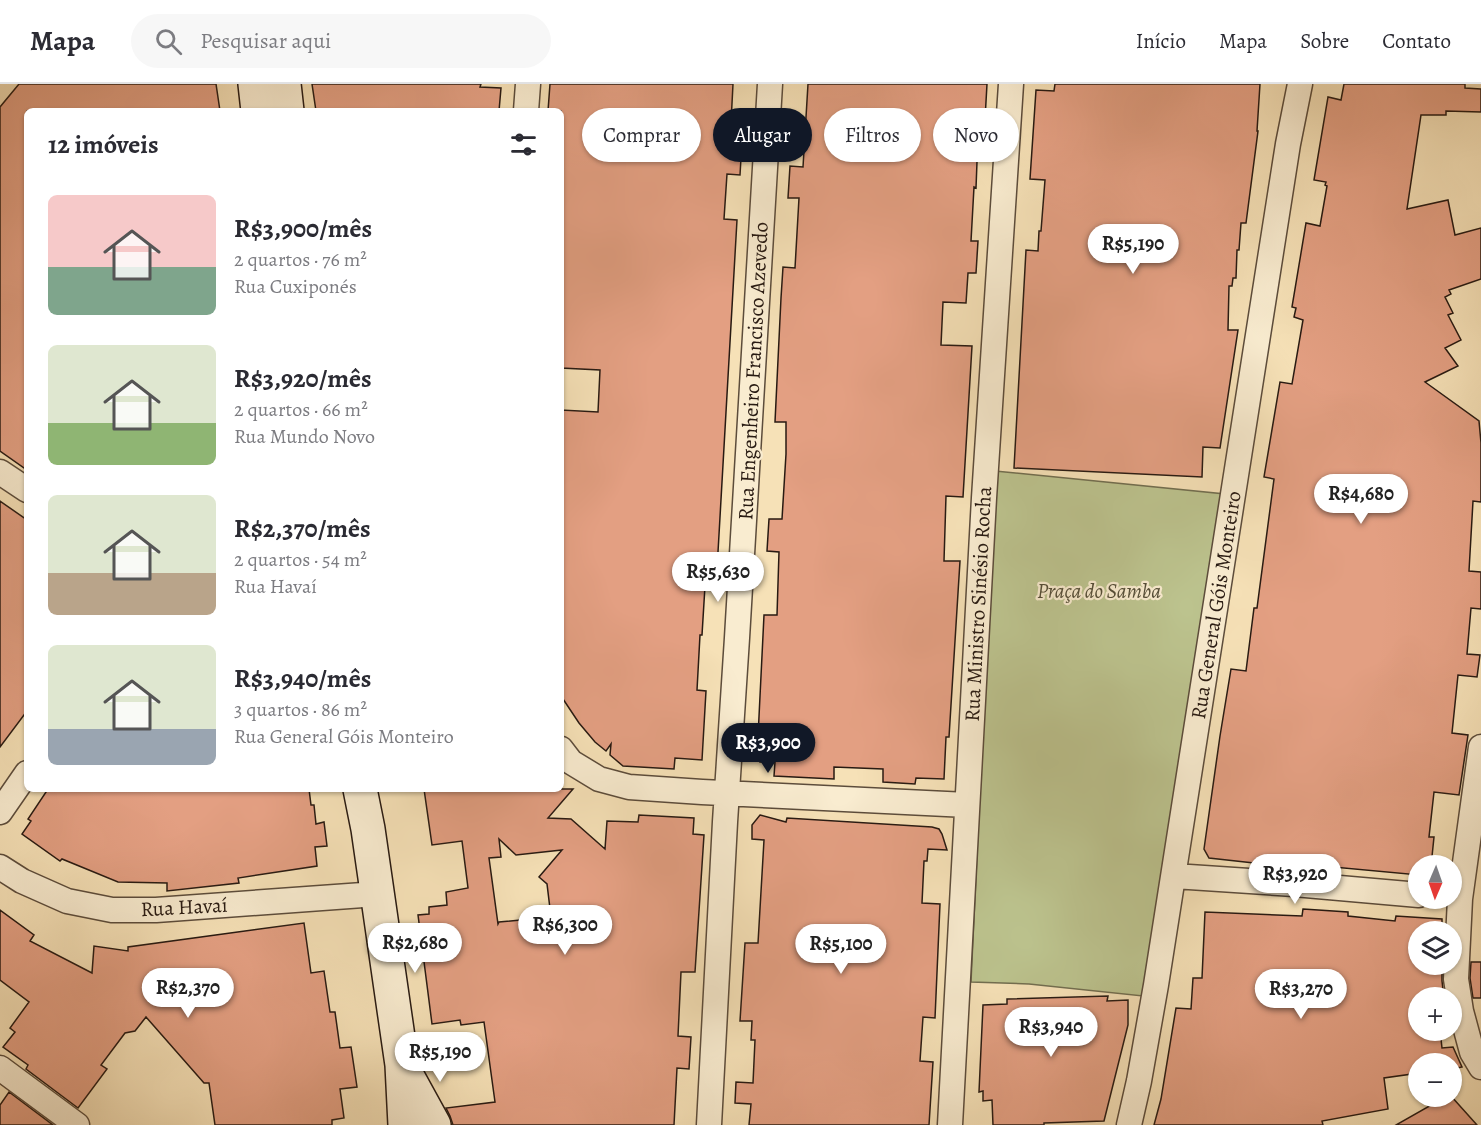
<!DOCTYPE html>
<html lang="pt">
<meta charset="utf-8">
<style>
body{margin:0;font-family:Alegreya,serif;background:#f7f7f7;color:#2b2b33;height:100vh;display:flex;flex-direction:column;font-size:22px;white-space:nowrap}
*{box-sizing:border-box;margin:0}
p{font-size:20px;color:#7c7c81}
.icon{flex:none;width:33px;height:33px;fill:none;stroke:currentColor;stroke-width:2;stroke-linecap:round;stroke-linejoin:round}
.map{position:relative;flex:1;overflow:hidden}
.details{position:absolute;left:24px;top:24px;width:540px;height:684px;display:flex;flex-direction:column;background:#fff;border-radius:9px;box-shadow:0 2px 4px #0004}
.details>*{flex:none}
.guide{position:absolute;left:582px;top:24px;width:570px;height:54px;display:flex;gap:12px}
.needle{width:39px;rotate:182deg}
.fabs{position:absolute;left:1408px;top:771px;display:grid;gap:12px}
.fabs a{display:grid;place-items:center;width:54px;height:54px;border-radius:50%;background:#fff;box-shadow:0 2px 4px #0004;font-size:30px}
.price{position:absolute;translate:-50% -51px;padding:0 14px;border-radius:21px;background:#fff;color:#222;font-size:20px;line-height:39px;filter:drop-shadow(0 2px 3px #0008)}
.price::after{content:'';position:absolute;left:50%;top:36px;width:18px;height:14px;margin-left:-9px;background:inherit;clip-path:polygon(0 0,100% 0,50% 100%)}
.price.selected{background:#111827;color:#fff}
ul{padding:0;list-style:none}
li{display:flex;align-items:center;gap:18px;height:150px;padding:0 24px}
li span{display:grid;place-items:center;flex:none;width:168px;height:120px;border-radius:9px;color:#555}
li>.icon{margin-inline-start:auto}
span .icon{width:72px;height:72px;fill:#fffc;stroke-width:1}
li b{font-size:26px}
h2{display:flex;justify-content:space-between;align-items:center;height:72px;padding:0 24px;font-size:26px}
.pill{padding:0 21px;border-radius:27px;background:#fff;box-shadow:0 2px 4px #0004;font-size:21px;line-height:54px}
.pill.selected{background:#111827;color:#fff}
header{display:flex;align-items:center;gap:36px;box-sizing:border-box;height:84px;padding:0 30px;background:#fff;border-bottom:2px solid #e1e1e2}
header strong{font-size:28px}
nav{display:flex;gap:33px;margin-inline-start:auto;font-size:21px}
.search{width:420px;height:54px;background:#f7f7f7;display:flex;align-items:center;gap:15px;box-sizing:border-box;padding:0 21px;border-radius:33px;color:#7c7c81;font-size:22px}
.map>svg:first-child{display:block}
</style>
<header>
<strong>Mapa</strong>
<div class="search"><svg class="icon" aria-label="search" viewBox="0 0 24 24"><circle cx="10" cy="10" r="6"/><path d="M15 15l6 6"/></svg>Pesquisar aqui</div>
<nav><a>Início</a><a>Mapa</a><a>Sobre</a><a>Contato</a></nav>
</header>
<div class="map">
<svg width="1481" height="1041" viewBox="0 0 1481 1041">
<rect width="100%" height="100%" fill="#f6e1b7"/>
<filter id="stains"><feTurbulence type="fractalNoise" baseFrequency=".00333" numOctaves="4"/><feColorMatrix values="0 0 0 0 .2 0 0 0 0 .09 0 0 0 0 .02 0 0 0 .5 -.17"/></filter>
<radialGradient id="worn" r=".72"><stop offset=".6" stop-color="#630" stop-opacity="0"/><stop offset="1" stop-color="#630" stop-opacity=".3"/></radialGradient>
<!-- green -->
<path fill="#bcc38e" stroke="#726e50" stroke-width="1.5" d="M995,387L1225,410L1143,912L1029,900L971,898Z"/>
<!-- building -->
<path fill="#e39f82" stroke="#281a12" stroke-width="1.5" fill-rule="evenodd" d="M19,0H216L220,27H27V386L0,367V23Z
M312,0H481L480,3L501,4L499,27H316Z
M550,0H733L731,39L743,40L740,91L727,90L724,135L737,136L716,503L705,502L702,551H700L697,606L706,607L702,676L675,674L674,685L623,682L610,671L611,660L606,667L595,658L579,639L561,612V326L598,328L600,286L561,284V27H548Z
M808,0H987L984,53L978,52L976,104L974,103L971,157H978L976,189H968L966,219L943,218L941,261L972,262L963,413L946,412L944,477H960L949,653H946L944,695L916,694L915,700L883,698V685L834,683V695L774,692L775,678H760L761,653H758L764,531H777L779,468L767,467L769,435H782L786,370V338H775L781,214L783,183L795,184L799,114H788L790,82L803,83Z
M1055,0H1260L1257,47H1258L1246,139H1241L1239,166H1237L1236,194H1233L1232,202H1229L1228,246H1238L1220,364L1203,363L1202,393L1014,384L1026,166L1038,167L1039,147H1041L1045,96L1030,95L1036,6L1054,7Z
M1344,0H1465V4L1481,5V28L1446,27V31H1421L1407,125L1448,116L1455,151L1481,144V195L1449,206L1451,210L1445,213L1453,229L1448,231L1461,256L1445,264L1458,282L1425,298L1479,337L1481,359V418L1473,417L1469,487L1481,488V525L1471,524L1467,570L1480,571L1477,593L1458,591L1452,649L1468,651L1459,711L1434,708L1429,753H1434L1431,782H1419V791L1301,780L1300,784L1209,774L1204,765L1220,652L1231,585L1246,587L1254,524H1257L1274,395L1264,393L1280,298L1292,300L1303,236L1294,233L1296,224L1292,223L1306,139L1320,142L1327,102L1325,101L1326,98L1314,96L1328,13L1341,16Z
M0,417L27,436V627L0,663Z
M48,705H309L311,721H314L316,740L324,738L327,762L315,763L317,782L238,794L239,799L167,807V799L118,798L62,775L60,777L22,750L31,737L28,735Z
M424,705H573L548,734L571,735L605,765L607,737L638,738L639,731L694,734L693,750L704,751L695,888H681L678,952L691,953L689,985L677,984L674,1041H453L450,1032L446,1024L495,1018L484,938L461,941L460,936L432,940L418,831L429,830V823L447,821L446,808L468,804L462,757L432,761ZM499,755L516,771L562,766L539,793L547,800L551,833L499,838L498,840L489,774L501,773Z
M760,731L786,738L787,734L932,743L939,745L942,750L947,766L928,765L927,777H924L922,819L940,820L935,934L923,933L920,977L933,978L929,1041H749L751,1020L735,1019L736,998L753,999L755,956H751L752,937H740L745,859H758L764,756L752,755V741Z
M1303,825L1348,828V832L1395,837L1396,832L1442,835V848H1419V880H1442V897L1444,914H1419V946H1440L1442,964L1453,963L1462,983L1452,985V980H1419V989L1384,994L1388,1025L1322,1037L1323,1041H1154L1161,1015L1176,924L1191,925L1193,894H1202L1205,828L1302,832Z
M0,826L34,851L30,857L92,889L94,862L128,867V863L304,839L311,889L324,887L330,928H335L340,964L351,963L357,1003L340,1005L344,1034L332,1036V1041H215L209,999H204L146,933L135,947L125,949L101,981L107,985L78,1024L26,985L28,981L3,963L15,948L10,944L29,918L0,896Z
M1471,878H1481V914H1473L1470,894Z
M1108,912L1107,917L1128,916V941L1104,1037L1044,1039V1041H993L992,1016L983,1017V1007L979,1008L983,921L1007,920V915Z
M9,1008L53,1041H0V1021Z
M1447,1012H1451L1477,1041H1396Z"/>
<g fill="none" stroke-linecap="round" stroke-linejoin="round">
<defs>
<path id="minor" d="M526,27L528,0
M0,388L27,406
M1481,663L1460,815L1456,895L1461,927L1472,968L1481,983
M561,665L571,678L599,695L629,703L702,708L967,721
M0,728L27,689
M0,783L22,797L67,817L112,826H156L377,810
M1174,792L1294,800L1419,811
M0,984L77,1041
M709,1041L725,738L737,554L770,0
M950,1041L984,414L1011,0
M1129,1041L1139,997L1156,901L1288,60L1300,0"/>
<path id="secondary" d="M255,0L258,27
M284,0L287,27
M360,705L368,745L402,981L405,1041
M406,990L434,1041"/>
</defs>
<!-- minor casing -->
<use href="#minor" stroke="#5c4c3b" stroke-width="27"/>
<!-- secondary casing -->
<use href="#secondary" stroke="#281a12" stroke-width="36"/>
<!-- minor -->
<use href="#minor" stroke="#f9ecd0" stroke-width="24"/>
<!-- secondary -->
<use href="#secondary" stroke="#f9ecd0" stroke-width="33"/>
</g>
<g text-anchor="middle" stroke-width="4.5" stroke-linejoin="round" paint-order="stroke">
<!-- street labels -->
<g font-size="21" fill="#281a12" stroke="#f9ecd0">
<text transform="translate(753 287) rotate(-87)" y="7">Rua Engenheiro Francisco Azevedo</text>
<text transform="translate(978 520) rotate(-87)" y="7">Rua Ministro Sinésio Rocha</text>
<text transform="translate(1216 521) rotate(-81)" y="7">Rua General Góis Monteiro</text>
<text transform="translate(184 823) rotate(-3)" y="7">Rua Havaí</text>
</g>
<!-- park labels -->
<g font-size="21" font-style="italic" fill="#544d37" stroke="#f9ecd0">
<text x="1099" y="514">Praça do Samba</text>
</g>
</g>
<rect width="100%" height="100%" filter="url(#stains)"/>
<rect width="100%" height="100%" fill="url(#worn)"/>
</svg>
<div class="fabs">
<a><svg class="needle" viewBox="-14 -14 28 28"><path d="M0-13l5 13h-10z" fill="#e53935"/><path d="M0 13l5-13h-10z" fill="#7c7c81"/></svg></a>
<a><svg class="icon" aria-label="layers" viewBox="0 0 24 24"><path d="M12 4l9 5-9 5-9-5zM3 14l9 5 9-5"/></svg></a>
<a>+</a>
<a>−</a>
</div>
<b class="price" style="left:1133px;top:191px">R$5,190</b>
<b class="price" style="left:1361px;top:441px">R$4,680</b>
<b class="price" style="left:718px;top:519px">R$5,630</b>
<b class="price selected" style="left:768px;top:690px">R$3,900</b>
<b class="price" style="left:1295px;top:821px">R$3,920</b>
<b class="price" style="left:565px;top:872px">R$6,300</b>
<b class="price" style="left:415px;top:890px">R$2,680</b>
<b class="price" style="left:841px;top:891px">R$5,100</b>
<b class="price" style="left:188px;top:935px">R$2,370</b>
<b class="price" style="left:1301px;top:936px">R$3,270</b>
<b class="price" style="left:1051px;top:974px">R$3,940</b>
<b class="price" style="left:440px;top:999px">R$5,190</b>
<div class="guide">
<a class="pill">Comprar</a>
<a class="pill selected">Alugar</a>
<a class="pill">Filtros</a>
<a class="pill">Novo</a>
</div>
<section class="details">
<h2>12 imóveis<svg class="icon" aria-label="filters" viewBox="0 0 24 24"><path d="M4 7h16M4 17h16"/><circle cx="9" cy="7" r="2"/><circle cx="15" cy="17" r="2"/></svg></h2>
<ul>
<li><span style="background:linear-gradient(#f6c9c9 60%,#7fa58c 0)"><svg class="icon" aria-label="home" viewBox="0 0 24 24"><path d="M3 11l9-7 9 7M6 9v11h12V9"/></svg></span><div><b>R$3,900/mês</b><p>2 quartos · 76 m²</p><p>Rua Cuxiponés</p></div></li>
<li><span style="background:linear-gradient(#dfe7d0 65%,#8fb573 0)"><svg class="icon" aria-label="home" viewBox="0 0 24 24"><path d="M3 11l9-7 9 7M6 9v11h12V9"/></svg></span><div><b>R$3,920/mês</b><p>2 quartos · 66 m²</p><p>Rua Mundo Novo</p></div></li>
<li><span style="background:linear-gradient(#dfe7d0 65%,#b9a48a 0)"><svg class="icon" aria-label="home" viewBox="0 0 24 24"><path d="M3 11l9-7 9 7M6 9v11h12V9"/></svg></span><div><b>R$2,370/mês</b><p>2 quartos · 54 m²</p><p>Rua Havaí</p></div></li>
<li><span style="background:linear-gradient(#dfe7d0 70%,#9aa5b1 0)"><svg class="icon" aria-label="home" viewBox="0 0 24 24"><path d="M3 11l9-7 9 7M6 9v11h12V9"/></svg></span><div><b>R$3,940/mês</b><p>3 quartos · 86 m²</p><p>Rua General Góis Monteiro</p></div></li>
</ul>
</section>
</div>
